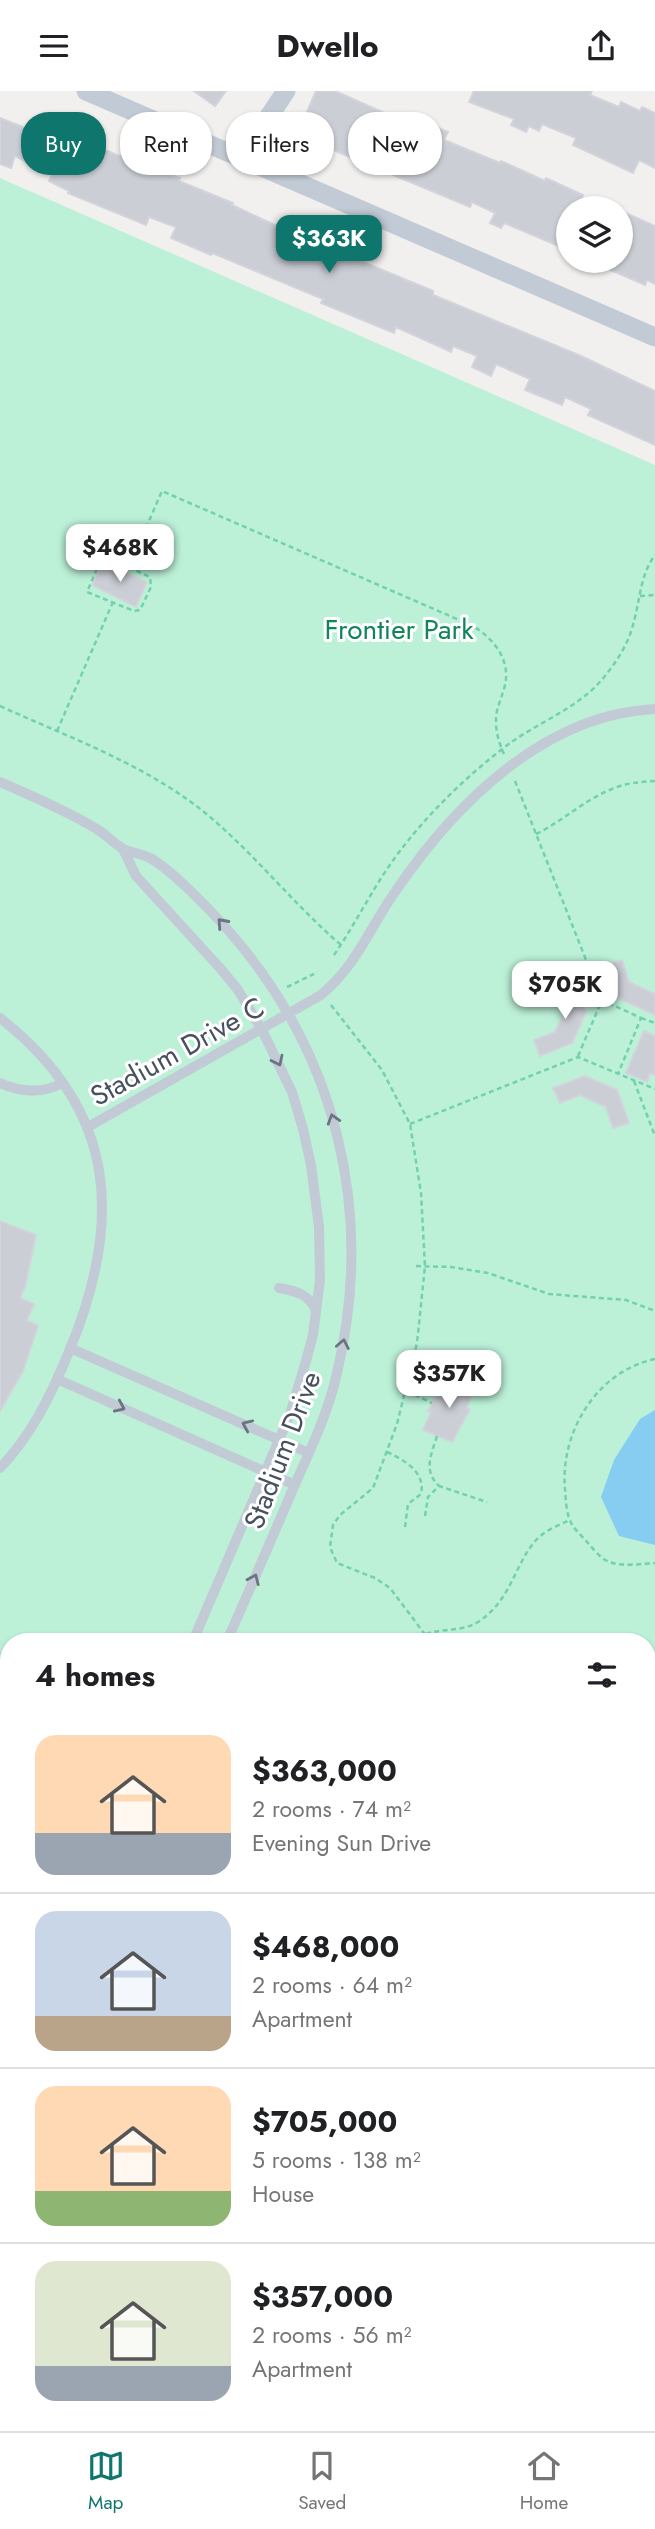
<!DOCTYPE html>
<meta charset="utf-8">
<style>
body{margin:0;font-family:Jost,sans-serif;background:#f2f2f2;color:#202124;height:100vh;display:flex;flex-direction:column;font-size:26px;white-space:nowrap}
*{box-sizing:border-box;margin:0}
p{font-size:23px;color:#757577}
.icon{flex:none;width:38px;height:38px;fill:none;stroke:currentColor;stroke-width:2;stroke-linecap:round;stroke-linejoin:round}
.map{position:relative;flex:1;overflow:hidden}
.side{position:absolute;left:0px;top:1542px;width:656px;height:800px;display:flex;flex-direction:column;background:#fff;border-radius:28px 28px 0 0;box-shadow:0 2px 5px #0004}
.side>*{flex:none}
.guide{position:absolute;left:21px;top:21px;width:614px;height:63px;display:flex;gap:14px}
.controls{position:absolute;left:556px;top:105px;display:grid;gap:14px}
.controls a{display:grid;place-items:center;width:77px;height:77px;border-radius:50%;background:#fff;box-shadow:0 2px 5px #0004;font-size:35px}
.price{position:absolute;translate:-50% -60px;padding:0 16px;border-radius:14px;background:#fff;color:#222;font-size:23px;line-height:46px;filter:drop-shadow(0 2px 4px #0008)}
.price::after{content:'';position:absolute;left:50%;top:42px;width:21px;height:16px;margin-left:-10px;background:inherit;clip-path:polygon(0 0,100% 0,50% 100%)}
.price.current{background:#0f766e;color:#fff}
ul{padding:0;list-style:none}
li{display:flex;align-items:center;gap:21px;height:175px;padding:0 35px}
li+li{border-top:2px solid #e0e0e0}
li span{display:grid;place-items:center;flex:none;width:196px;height:140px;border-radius:21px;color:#555}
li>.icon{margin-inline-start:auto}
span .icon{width:84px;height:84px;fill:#fffc;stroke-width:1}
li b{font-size:30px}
h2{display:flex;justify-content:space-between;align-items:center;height:84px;padding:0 35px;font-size:30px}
.pill{padding:0 24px;border-radius:28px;background:#fff;box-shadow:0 2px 5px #0004;font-size:24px;line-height:63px}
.pill.current{background:#0f766e;color:#fff}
header{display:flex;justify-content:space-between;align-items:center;height:91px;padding:0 35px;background:#fff;font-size:32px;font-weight:700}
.dock{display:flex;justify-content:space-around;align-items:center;height:98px;border-top:2px solid #e0e0e0;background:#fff;font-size:19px;color:#757577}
.dock a{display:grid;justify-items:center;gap:4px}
.dock .current{color:#0f766e}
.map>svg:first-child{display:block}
</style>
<header><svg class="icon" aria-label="menu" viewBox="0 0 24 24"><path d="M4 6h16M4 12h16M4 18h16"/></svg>Dwello<svg class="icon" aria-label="share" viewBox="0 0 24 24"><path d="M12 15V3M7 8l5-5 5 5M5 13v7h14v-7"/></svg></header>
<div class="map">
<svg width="655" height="2340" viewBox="0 0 655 2340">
<rect width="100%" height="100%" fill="#f2f0ef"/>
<!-- education -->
<path fill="#e3e1e1" d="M69,2333H557L574,2340H66Z"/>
<!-- green -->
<path fill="#bcf1d8" d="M0,87L655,374V2093L648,2090V1550H9V1819L0,1815Z"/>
<!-- water -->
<path fill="#87ccf1" d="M655,1319V1454L619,1445L601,1406L614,1369L640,1328Z"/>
<!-- building -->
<path fill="#cbced5" stroke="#d3d4db" stroke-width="2" d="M194,0H226L215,15Z
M316,0H335L407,32L410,25L448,41L444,49L500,72L501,70L545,90L546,87L583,104L578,117H569V137L561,156L504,132L501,137L490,132L495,122L472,111L470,116L297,44Z
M474,0H592L590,4L619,16L621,11L640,20L642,16L655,22V77L639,69L633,82L573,54L576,47L542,33L539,40L529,35L526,41L511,34L514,28L469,11Z
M0,27L43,44L47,35L127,68L125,72L156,83L157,79L180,87L179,90L233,112L232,114L281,137L433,200V204L581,265L655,300V354L588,324L591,318L565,306L562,314L525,299L530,288L496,273L491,285L472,276L477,265L453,255L451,261L396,236L394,242L321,212L323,208L212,162L211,164L171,147L176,136L149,126L146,134L68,102L69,100L49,90L52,83L15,65L11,77L0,73Z
M621,120L655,135V193L647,189L645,194L590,170H621Z
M102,472L147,491L136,516L92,494Z
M622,869L629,891L655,903V924L618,907L606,874Z
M573,888L586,921L572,952L540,965L534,949L555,941L567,916L558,895Z
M644,940L655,945V984L650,982L647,991L626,982Z
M585,985L617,999L629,1032L613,1037L606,1016L580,1004L560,1012L553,997Z
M0,1130L36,1144L25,1196L20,1207L34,1213L27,1229L38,1235L23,1280L0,1320Z
M446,1286L475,1298L466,1317L470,1318L452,1351L423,1339L431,1321L428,1320Z"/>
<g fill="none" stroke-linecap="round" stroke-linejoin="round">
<!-- path -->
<path stroke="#72d1af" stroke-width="2.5" stroke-dasharray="5 3.5" stroke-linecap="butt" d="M105,468H111L150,486L151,496L140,519L134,520L87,501L99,473Z
M129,476L162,400L473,535C493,547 511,569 505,594C503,603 499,611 497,620C494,635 498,650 504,663
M640,505L655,504
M0,615C68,646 139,671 199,717C251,758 291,811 341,854
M57,640L113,511
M515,690L602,909
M536,743C563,730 584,709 612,698C625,692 640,691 655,690
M334,864C358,829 376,790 403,756C431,720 465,687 501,659C534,632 578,619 605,585C617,570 628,553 633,534C640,510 640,484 655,464
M287,896L314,883
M331,914L382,979L410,1033L421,1102L425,1175L417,1252L397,1333L373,1397L340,1424L333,1434L330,1456L337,1472L375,1487L390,1497L430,1550
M641,927L655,932
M578,965L602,909L641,927L618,983
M634,990L655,1045
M410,1033L578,966L655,998
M416,1175L451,1176L488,1182L549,1203L626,1209L655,1220
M655,1268C597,1280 560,1341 565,1398C566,1410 566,1425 573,1435C577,1441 583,1446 587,1451C593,1457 599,1466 607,1470C619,1476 641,1473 655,1472
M407,1300L432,1312
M437,1345C431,1364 423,1380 439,1395
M387,1361C404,1369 426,1381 421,1403L408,1413L405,1436
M425,1425L428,1406L439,1395L487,1411
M426,1543C444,1537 461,1541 478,1531C512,1509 514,1473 537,1448C546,1439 559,1434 570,1429
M648,1736L655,1719
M648,1764L655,1748
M0,1793L9,1794
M648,1816L655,1819
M648,1875L653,1878L655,1874
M648,2068L655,2069
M648,2183L655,2186
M56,2340L59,2333"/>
<!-- service -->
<path stroke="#c2cad5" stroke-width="10" d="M0,691C32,705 65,719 95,737C106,743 114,753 125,759C133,762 142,763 150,767C172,779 210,819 228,839C337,963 375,1121 337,1282C328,1323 309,1362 292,1400C271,1450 249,1500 227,1550
M123,758L136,785L220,877L238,899L262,939L292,1001L303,1038L311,1074L319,1136L320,1189L313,1244L306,1270L290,1323L193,1550
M0,927C119,1020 123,1132 68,1263C51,1304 31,1345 0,1377
M0,992C20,1001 43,1003 62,992
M88,1036L321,904C357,874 369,838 395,801C454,714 544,623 655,618
M279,1197C296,1200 308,1203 316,1219
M70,1257L309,1362
M57,1288L295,1394
M0,1936L9,1937
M0,1998L9,1977
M0,2051L9,2047
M0,2064L9,2067
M0,2158L9,2162
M648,2221L655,2224
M0,2272L9,2277
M288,2333L305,2340
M460,2333L477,2340
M146,2340L149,2333"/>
<!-- minor -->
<path stroke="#c2cad5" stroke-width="19" d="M86,0L655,246
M241,67L286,0"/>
<!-- tertiary -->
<path stroke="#c2cad5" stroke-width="24" d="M0,1817L9,1821
M0,1872L9,1876
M648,2097L655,2100
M648,2156L655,2159"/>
</g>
<!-- one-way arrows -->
<defs><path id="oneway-chevron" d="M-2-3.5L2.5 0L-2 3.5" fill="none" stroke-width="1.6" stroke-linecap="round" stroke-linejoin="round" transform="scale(1.75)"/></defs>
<g stroke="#6b7582">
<use href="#oneway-chevron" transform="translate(222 832) rotate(-132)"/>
<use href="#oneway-chevron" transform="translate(278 970) rotate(64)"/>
<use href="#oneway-chevron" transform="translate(333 1028) rotate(-107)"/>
<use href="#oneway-chevron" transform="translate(343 1253) rotate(-79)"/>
<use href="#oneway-chevron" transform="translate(120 1316) rotate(24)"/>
<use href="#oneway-chevron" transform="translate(247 1334) rotate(-156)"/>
<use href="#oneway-chevron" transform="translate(254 1488) rotate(-66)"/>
</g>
<g text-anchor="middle" stroke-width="6" stroke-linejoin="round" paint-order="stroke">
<!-- park labels -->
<g font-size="28" fill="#12845b" stroke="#fff">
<text x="399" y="548">Frontier Park</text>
</g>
<!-- street labels -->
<g font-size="28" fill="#46505e" stroke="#fff">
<text transform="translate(177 960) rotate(-29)" y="10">Stadium Drive C</text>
<text transform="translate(282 1359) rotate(-69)" y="10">Stadium Drive</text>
</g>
</g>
</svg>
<div class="controls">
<a><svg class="icon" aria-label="layers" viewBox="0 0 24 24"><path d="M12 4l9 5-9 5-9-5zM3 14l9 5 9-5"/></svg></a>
</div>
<b class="price current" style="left:329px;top:184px">$363K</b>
<b class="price" style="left:120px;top:493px">$468K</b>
<b class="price" style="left:565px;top:930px">$705K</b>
<b class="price" style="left:449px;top:1319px">$357K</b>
<div class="guide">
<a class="pill current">Buy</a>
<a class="pill">Rent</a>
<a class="pill">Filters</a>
<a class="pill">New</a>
</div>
<section class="side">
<h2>4 homes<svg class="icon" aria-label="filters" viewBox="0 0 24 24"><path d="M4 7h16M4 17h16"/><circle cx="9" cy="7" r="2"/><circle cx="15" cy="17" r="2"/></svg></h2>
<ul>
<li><span style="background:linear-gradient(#ffd9b3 70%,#9aa5b1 0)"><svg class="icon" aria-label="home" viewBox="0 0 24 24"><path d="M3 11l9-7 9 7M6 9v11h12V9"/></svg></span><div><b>$363,000</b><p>2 rooms · 74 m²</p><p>Evening Sun Drive</p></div></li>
<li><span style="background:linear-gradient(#c9d6e8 75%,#b9a48a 0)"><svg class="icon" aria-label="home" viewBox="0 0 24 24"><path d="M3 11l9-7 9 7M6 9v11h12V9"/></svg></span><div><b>$468,000</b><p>2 rooms · 64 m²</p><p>Apartment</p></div></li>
<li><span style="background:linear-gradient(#ffd9b3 75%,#8fb573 0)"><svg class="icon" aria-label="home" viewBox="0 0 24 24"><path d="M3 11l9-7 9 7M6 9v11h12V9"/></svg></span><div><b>$705,000</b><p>5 rooms · 138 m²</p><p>House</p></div></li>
<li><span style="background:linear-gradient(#dfe7d0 75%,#9aa5b1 0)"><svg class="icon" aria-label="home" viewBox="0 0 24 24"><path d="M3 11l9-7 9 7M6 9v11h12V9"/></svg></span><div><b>$357,000</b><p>2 rooms · 56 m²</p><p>Apartment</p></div></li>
</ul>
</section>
</div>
<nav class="dock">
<a class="current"><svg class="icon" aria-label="map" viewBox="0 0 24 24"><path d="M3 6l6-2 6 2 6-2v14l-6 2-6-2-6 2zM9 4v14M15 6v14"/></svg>Map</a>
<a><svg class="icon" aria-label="saved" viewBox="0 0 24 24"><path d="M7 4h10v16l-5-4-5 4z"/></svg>Saved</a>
<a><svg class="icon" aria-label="home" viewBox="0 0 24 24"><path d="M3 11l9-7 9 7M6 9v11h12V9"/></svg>Home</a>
</nav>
